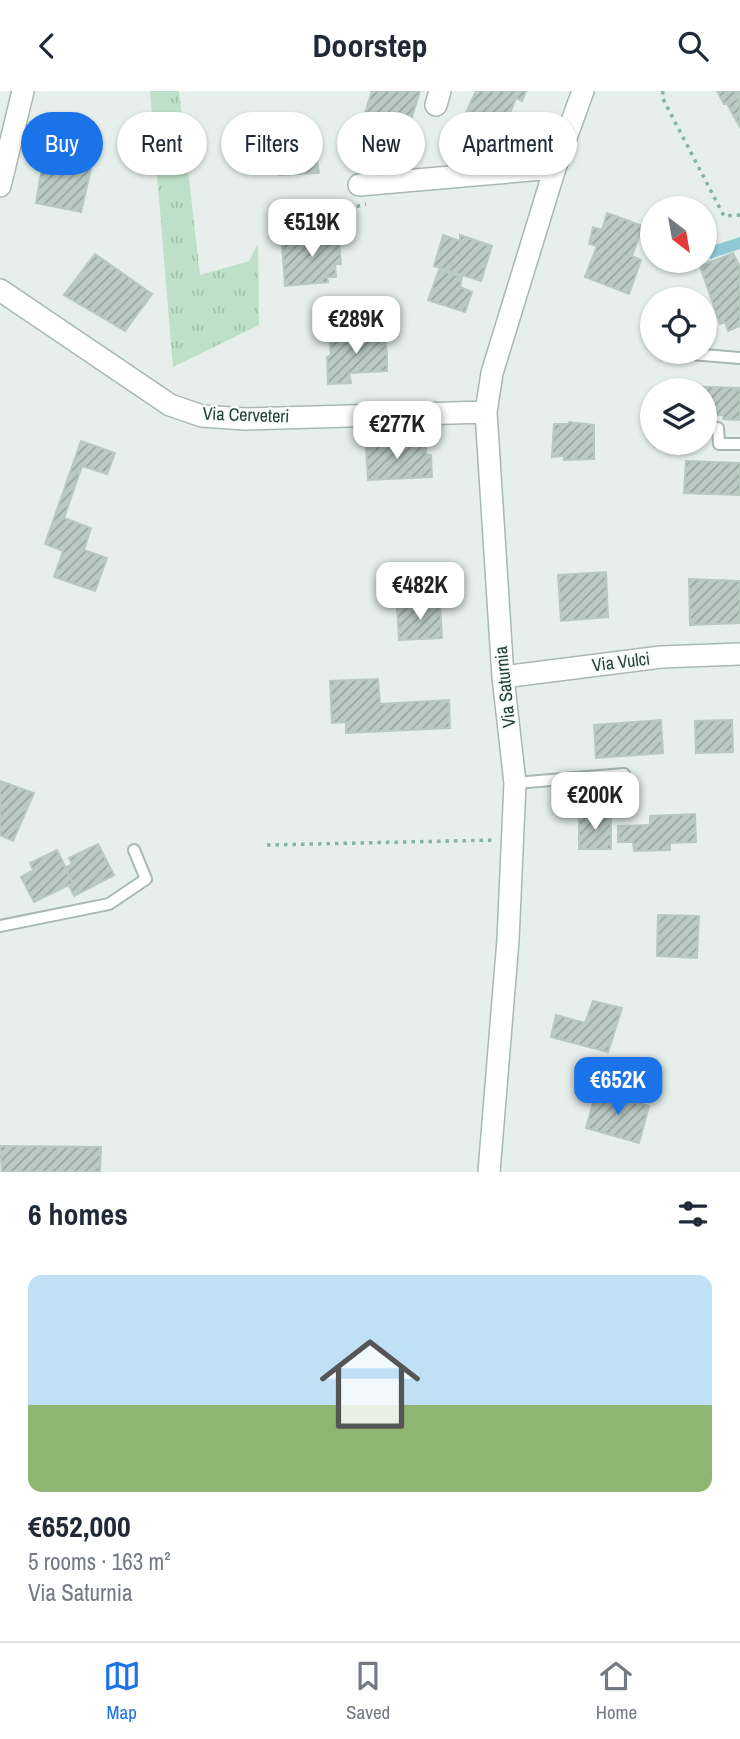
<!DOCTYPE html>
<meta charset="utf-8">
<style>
body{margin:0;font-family:"Archivo Narrow",sans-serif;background:#f2f2f3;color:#1f2937;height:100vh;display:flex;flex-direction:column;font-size:26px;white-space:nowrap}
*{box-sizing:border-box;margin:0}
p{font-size:23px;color:#747a83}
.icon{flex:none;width:38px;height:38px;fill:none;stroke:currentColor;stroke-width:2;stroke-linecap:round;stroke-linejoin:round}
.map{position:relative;height:1081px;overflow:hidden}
.drawer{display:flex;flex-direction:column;background:#fff;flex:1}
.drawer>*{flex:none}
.banner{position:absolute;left:21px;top:21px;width:698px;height:63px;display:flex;gap:14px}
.needle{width:46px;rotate:149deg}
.buttons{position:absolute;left:640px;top:105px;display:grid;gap:14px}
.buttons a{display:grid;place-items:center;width:77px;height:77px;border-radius:50%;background:#fff;box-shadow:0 2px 5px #0004;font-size:35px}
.price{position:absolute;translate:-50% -60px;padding:0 16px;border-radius:14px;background:#fff;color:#222;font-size:23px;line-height:46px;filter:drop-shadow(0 2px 4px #0008)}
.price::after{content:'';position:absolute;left:50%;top:42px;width:21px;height:16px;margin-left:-10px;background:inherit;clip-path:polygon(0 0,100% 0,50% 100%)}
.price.active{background:#1a73e8;color:#fff}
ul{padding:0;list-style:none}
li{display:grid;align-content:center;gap:14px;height:371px;padding:0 28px}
li span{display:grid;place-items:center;height:217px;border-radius:14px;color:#555}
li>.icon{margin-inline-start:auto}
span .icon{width:126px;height:126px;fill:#fffc;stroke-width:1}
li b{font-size:30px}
h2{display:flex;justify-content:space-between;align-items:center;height:84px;padding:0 28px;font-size:30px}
.tag{padding:0 24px;border-radius:32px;background:#fff;box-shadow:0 2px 5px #0004;font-size:24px;line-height:63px}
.tag.active{background:#1a73e8;color:#fff}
header{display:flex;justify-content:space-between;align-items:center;height:91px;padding:0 28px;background:#fff;font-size:32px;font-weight:800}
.tabs{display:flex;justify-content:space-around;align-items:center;height:98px;border-top:2px solid #e0e1e3;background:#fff;font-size:19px;color:#747a83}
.tabs a{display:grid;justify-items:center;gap:4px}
.tabs .active{color:#1a73e8}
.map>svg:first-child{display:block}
</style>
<header><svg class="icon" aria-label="back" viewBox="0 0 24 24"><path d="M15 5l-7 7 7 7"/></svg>Doorstep<svg class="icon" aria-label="search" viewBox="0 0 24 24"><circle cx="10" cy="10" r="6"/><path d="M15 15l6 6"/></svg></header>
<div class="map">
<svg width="740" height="1081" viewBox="0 0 740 1081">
<defs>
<pattern id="grass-tufts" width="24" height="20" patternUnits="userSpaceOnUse" patternTransform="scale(1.75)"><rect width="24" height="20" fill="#bfe0c8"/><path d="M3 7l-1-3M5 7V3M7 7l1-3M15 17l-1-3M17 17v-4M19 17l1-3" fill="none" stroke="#a4c1ad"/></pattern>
<pattern id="building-hatch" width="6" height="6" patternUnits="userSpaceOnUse" patternTransform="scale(1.75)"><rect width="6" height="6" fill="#bbcac4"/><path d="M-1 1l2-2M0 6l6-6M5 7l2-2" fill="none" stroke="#98a6a0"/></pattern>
</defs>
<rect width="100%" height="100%" fill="#e6efeb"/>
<!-- grass -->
<path fill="url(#grass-tufts)" d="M150,0H179L200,184L249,170L258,153L259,234L173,276Z"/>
<!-- water -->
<path fill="#8ec9d4" d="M740,146V158L710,168L706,157Z"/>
<!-- building -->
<path fill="url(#building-hatch)" stroke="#b8c9c2" stroke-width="2" d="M372,0H420L401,61L357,47Z
M476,0H526L522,10L516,7L504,37L464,26Z
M717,0H740V3L724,13Z
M740,6V36L727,13Z
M49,35L98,47L81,121L36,112Z
M313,43L319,82L279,84L275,48Z
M607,122L643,135L632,165L641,169L629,203L585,186L597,155L589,153L593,136L602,139Z
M310,140L338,141L341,173H335L336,186H327L328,191L285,195L282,153L302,152V149H310Z
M443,144L460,150V144L492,155L481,190L434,175Z
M733,162L740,176V235L728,240L725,231L720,233L700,175Z
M95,163L152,203L125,240L64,204Z
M439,179L462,186L460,196L472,201L465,221L428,209Z
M384,241L387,263V280L349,282L351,292L328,293L327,266L331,264L329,247Z
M680,295L740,297V329L723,328V324H714V320H708L705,324V299H681Z
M569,331L594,334V368L564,369V365L552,366L554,333H568Z
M399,346L404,355H426V363L431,364L432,386L368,389L366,357L373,354L374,349Z
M81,350L115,362L107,383L82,375L64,427L91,437L84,459L107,467L95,500L54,486L63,460L45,453Z
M686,370L740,372V404L684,402Z
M606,481L608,526L561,530L558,484Z
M689,488L740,490V532L690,534Z
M440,513L442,547L399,549L397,515Z
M378,588L380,613L449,609L450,637L346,642V631L332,632L330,590Z
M661,629L663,662L596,667L594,634Z
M732,629L733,661L696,662L695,630Z
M0,690L34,702L13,750L0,744Z
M695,723L696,751L670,752V759L634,760L633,751H618V735L650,734V725Z
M579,724L611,725V758H579Z
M98,753L114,784L74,805L69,794L73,792L65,777L72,773L69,767Z
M57,759L73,792L34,811L21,786L33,779L30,772Z
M658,824L699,825L697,867L657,865Z
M593,910L622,917L608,961L551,946L556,924L585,932Z
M596,1001L649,1015L639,1052L586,1037Z
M0,1055L101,1056L100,1081H2Z"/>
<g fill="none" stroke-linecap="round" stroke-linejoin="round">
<defs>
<path id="lane" d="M689,261L691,263L740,267
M718,337L719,353H740
M515,692L624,683
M0,835L109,813L146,788L134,759"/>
<path id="street" d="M436,14L440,0
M359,94L555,77
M0,95L23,0
M0,199L170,314L202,325L245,328L486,321
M503,586L661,566L740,563
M489,1081L508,849L515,692L503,586L486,321L492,282L555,77L583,0"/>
</defs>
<!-- lane casing -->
<use href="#lane" stroke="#a8b8b2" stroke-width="14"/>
<!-- street casing -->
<use href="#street" stroke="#a8b8b2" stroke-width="24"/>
<!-- path -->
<path stroke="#86b3a5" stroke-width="3.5" stroke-dasharray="3.5 5" stroke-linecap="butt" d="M663,0L662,6L724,125L740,124
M278,145L301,130L366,113
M267,754L496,749"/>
<!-- lane -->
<use href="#lane" stroke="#fff" stroke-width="10"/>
<!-- street -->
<use href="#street" stroke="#fff" stroke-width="21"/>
</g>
<g text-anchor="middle" stroke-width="5" stroke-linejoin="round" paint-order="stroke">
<!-- street labels -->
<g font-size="18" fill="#24423a" stroke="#f7fbf9">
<text transform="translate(246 324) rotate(2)" y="6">Via Cerveteri</text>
<text transform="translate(621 571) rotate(-7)" y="6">Via Vulci</text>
<text transform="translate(505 596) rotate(-96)" y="6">Via Saturnia</text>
</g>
</g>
</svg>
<div class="buttons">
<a><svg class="needle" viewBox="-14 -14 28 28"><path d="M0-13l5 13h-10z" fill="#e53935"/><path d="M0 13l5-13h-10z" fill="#747a83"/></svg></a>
<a><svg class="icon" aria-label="locate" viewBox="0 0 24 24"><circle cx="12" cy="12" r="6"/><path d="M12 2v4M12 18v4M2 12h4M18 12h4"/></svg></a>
<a><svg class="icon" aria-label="layers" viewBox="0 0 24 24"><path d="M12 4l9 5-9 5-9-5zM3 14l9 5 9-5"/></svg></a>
</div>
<b class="price" style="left:312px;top:168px">€519K</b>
<b class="price" style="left:356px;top:265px">€289K</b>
<b class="price" style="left:397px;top:370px">€277K</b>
<b class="price" style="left:420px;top:531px">€482K</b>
<b class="price" style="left:595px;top:741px">€200K</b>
<b class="price active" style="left:618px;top:1026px">€652K</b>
<div class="banner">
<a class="tag active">Buy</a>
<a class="tag">Rent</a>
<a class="tag">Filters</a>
<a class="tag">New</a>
<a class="tag">Apartment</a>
</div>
</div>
<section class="drawer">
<h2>6 homes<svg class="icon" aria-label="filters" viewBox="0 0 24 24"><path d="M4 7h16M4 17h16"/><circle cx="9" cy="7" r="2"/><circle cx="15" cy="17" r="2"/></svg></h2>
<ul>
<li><span style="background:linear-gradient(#bfe0f5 60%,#8fb573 0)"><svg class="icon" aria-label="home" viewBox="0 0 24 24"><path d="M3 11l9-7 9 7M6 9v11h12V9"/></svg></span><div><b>€652,000</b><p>5 rooms · 163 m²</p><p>Via Saturnia</p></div></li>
</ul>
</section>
<nav class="tabs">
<a class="active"><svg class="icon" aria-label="map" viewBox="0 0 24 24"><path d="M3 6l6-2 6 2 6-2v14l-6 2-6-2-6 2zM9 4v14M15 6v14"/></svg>Map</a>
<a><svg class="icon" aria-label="saved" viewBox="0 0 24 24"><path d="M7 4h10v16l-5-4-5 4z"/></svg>Saved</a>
<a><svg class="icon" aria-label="home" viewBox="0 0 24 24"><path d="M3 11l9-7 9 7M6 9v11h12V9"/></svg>Home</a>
</nav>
